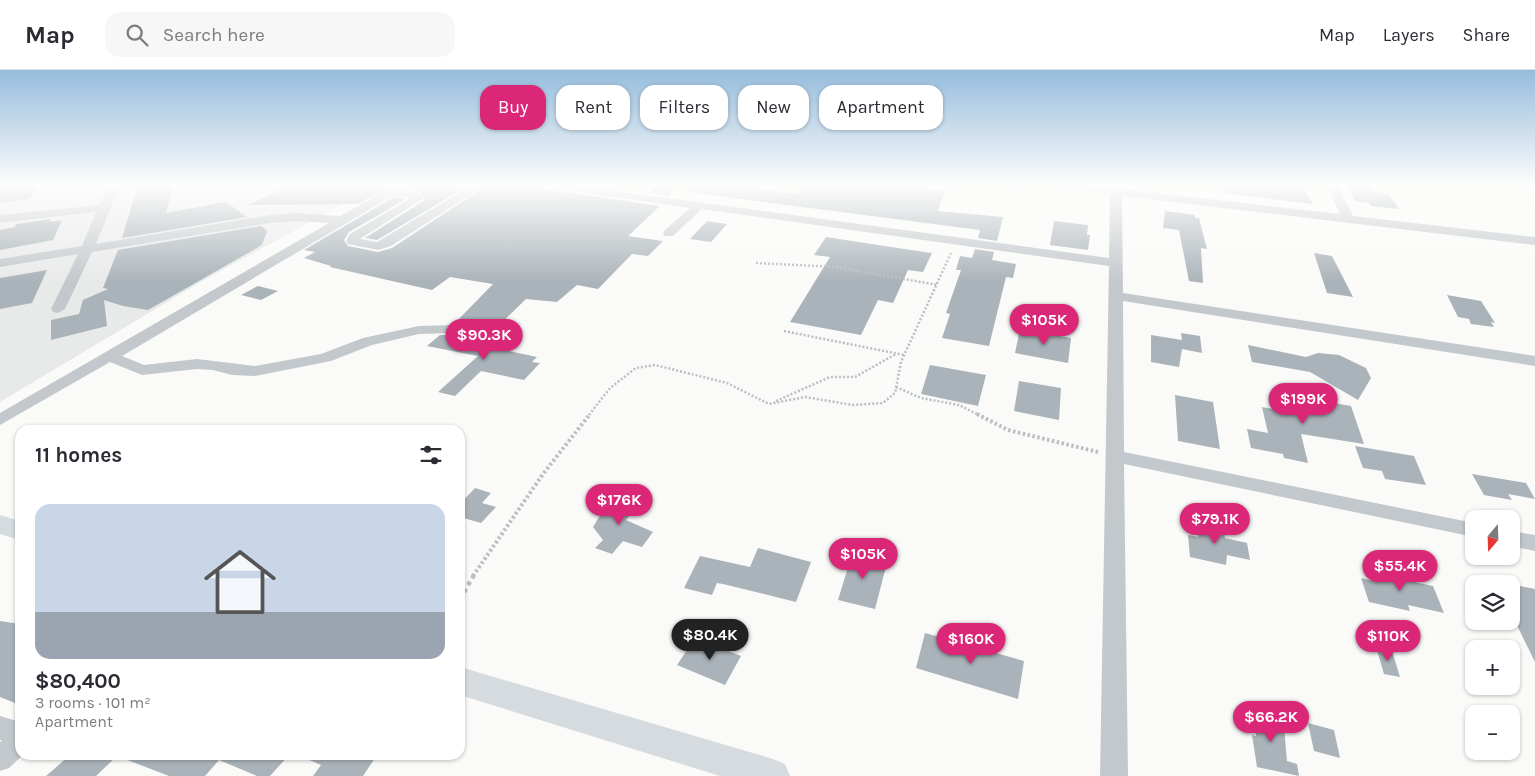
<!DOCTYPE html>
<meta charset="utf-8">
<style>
body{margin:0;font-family:Karla,sans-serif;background:#f7f7f7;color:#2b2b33;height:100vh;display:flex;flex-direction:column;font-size:19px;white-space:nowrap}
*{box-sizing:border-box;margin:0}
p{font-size:16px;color:#7c7c81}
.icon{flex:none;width:28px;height:28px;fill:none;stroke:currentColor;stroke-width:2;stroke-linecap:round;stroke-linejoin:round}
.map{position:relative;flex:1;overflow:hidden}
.sheet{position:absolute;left:15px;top:355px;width:450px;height:335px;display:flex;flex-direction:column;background:#fff;border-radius:15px;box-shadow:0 1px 4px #0004}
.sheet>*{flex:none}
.guide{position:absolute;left:480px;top:15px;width:475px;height:45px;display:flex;gap:10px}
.needle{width:32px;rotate:199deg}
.buttons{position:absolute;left:1465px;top:440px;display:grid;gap:10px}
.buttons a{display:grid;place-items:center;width:55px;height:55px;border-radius:10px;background:#fff;box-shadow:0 1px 4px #0004;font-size:25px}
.price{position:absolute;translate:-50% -42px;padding:0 11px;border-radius:18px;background:#db2777;color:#fff;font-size:16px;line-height:32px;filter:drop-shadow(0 1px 2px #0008)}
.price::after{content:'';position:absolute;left:50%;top:30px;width:15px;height:11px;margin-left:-8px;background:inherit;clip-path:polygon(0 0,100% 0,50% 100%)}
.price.selected{background:#222;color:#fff}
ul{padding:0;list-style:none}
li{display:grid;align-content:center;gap:10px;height:265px;padding:0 20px}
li+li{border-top:1px solid #e1e1e2}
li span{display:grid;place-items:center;height:155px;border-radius:15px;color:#555}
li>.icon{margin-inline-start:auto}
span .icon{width:90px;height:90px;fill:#fffc;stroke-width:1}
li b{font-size:21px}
h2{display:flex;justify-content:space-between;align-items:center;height:60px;padding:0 20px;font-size:21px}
.chip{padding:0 18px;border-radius:15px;background:#fff;box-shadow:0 1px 4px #0004;font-size:18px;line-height:45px}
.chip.selected{background:#db2777;color:#fff}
header{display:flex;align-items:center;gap:30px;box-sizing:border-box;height:70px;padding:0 25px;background:#fff;border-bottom:1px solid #e1e1e2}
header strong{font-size:24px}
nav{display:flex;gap:28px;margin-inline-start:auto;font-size:18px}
.search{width:350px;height:45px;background:#f7f7f7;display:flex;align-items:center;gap:12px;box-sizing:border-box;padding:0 18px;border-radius:15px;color:#7c7c81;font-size:19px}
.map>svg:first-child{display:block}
</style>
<header>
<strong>Map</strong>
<div class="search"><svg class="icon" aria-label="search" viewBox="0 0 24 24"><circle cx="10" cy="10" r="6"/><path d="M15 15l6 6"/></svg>Search here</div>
<nav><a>Map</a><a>Layers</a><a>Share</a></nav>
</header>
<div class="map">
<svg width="1535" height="706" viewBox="0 0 1535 706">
<rect width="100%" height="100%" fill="#fafaf8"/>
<!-- built -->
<path fill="#e8e9e9" d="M0,114H380L204,210L0,332Z"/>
<!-- building -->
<path fill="#aab3b9" d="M11,114H39L30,129L0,133V115Z
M148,114H174L166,143L226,132L247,147L122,168L138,115Z
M292,114H394L358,134L248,135Z
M411,114H471L377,170L365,168L425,130L421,122L407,118Z
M489,114H512L660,136L628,166L663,171L648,186L632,184L598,219L577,215L557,232L526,229L493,261L487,257L455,253L493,214L450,207L432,220L330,197L331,196L304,188L315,182L304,180L394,127L406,129L349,162L344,170L348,176L378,182L392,178Z
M661,114H673L670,126L649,123Z
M687,114H725L796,124L806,114H911L910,116L945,120L938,141L1003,147L997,171L978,168L980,160L687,122Z
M1225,114L1302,115L1313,134L1224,123Z
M1347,114H1368L1371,121L1388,123L1399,139L1371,136L1369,133L1355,131Z
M1165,141L1195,145V148H1199L1207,179L1201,178L1203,213L1189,211L1179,160L1163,158Z
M51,149L50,152L62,150L53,170L0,180V160L15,157L16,154Z
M707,151L727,154L711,172L690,169Z
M1054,151L1088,155L1087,165H1090L1088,180L1050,175Z
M261,156L267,161L262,175L148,240L123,236L104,230L107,256L51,270V250L79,244L83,230L108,219L103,218L118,180Z
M826,167L911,180L932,183L923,202L908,200L893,233L878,230L861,265L790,252L830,187L814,185Z
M975,179L994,182L992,190L1016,194L1013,208L1006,207L989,276L942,268L950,244L946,243L961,200H956L960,186L972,188Z
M1314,183L1332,186L1353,227L1327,223Z
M47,200L32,233L0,239V208Z
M258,216L278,221L261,230L241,225Z
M1447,225L1481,231L1495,253L1491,252L1494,257L1471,254L1469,249L1458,247Z
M1020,259L1071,268L1068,293L1015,283Z
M1181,263L1200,266L1202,283L1182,279L1179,297L1151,292V265L1182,270Z
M440,265H454L508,276L505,280L537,287L532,292L540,293L524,310L481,301L455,326L438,322L478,286L427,276Z
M1248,275L1306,287L1318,283L1339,285L1366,298L1371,308L1358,330L1310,302L1252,292Z
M930,295L986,305L978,336L921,324Z
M1019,311L1061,318L1059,350L1014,341Z
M1272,322L1351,336L1364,374L1301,364L1308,393L1284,388L1283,384L1251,378L1247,359L1268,363L1262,337L1273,339Z
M1175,325L1213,332L1220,379L1178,371Z
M1355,376L1414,386L1426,415L1385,409L1382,401L1363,398Z
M1472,404L1526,413L1535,429L1508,424L1512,430L1484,425Z
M475,418L491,423L482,433L496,437L481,453L460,447V434Z
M613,425L640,434L626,450L653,462L642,477L623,471L612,484L595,478L603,470L593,457L602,442L599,441Z
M1196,451L1223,456L1225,468L1247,473L1250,490L1227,485L1226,495L1190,487L1188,465L1198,467Z
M758,478L811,492L796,532L723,514L717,513L712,525L684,518L700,486L750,497Z
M853,481L888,489L875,539L838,530Z
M1370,497L1398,503L1400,509L1433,516L1444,543L1408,535L1410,541L1369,532L1361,508L1374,511Z
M1511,514L1535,519V592L1511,543Z
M0,551L20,554V635L0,627Z
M925,563L1024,591L1018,629L916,598Z
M695,568L741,586L725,615L677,595Z
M1376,577L1392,581L1400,607L1384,604Z
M1253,637L1283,646L1287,691L1297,694L1299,706L1257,697L1252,665L1256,666Z
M1308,653L1334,660L1340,688L1314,681Z
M70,685H289L270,706H257L219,690L205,706H169L117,686L96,706H46Z
M298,685H377L363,706H313L321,695Z"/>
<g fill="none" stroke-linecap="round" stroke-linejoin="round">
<!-- path-far2 -->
<path stroke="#bbbfc2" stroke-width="2.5" stroke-dasharray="2 2" stroke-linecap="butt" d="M756,193L836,197L938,215
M784,261L904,285
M896,317L921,328L959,335L979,345
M776,331L830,307H855L896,284
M589,345L610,318L636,298L655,295L727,313L769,334L805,327L853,335L883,333L895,323L901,292L951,183"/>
<!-- path-far1 -->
<path stroke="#bbbfc2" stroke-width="4" stroke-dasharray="2.5 2.5" stroke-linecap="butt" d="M977,344L1008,360L1098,382
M473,506L543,404L590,344"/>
<!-- path -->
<path stroke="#bbbfc2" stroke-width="4.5" stroke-dasharray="4 4" stroke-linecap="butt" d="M460,529L474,505"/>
<!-- minor -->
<path fill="#c3c8cc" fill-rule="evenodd" d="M109,114H120L96,174L270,145L297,143L340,146L397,114H409L403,119L420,123L424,128L360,169L377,172L474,114H487L391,176L378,180L348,174L346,171L350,164L411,128L394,125L122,286L144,295L197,289L255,296L321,284L363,268L419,256L454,255L487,259L495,264L487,269L454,263L419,264L372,275L331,291L255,306L232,305L213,300L197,299L142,305L110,292L0,355V343L329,153L297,151L270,153L92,182L65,239L58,243L53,242L51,239L78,184L0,197V189L82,176L96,142L0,153V145L100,135Z
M538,114H566L1109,188L1110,124L1050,117L1045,114H1076L1110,118L1111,114H1121L1122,119L1340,144L1326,114H1337L1353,146L1535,167V175L1122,126L1123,223L1535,286V296L1123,231L1124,382L1474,453V467L1124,394L1128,706H1100L1109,196L702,139L673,166H665L663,163L665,160L690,138L544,117Z
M1511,461L1535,465V481L1511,476Z
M0,646L20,652V685H23L9,698L0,701V672L2,670H0Z"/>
<!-- major -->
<path fill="#d6dbdf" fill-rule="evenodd" d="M0,445L20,451V470L0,464Z
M460,597L773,689L785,694L790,706H720L460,625Z"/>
</g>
<!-- sky -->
<linearGradient id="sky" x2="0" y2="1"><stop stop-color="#96bcdc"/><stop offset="0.54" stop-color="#fdfdfc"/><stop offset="1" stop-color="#fdfdfc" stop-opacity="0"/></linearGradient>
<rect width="1535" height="213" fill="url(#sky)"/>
</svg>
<div class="buttons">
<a><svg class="needle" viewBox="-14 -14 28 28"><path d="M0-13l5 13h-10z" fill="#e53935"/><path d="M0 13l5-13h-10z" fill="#7c7c81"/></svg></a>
<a><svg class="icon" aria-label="layers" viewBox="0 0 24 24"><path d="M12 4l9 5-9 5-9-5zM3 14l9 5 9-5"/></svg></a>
<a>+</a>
<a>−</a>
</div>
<b class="price" style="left:1044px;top:276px">$105K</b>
<b class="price" style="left:484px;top:291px">$90.3K</b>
<b class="price" style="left:1303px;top:355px">$199K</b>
<b class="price" style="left:619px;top:456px">$176K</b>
<b class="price" style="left:1215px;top:475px">$79.1K</b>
<b class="price" style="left:863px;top:510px">$105K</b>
<b class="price" style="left:1400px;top:522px">$55.4K</b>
<b class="price selected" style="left:710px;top:591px">$80.4K</b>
<b class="price" style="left:1388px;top:592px">$110K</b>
<b class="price" style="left:971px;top:595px">$160K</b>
<b class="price" style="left:1271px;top:673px">$66.2K</b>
<div class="guide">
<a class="chip selected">Buy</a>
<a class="chip">Rent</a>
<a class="chip">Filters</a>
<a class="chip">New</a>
<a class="chip">Apartment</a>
</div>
<section class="sheet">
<h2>11 homes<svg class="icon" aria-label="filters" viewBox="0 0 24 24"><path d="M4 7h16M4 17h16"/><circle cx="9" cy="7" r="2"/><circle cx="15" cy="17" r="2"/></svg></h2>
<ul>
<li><span style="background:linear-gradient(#c9d6e8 70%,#9aa5b1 0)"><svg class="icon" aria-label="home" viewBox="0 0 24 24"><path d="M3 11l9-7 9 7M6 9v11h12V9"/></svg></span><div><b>$80,400</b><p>3 rooms · 101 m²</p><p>Apartment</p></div></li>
</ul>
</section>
</div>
